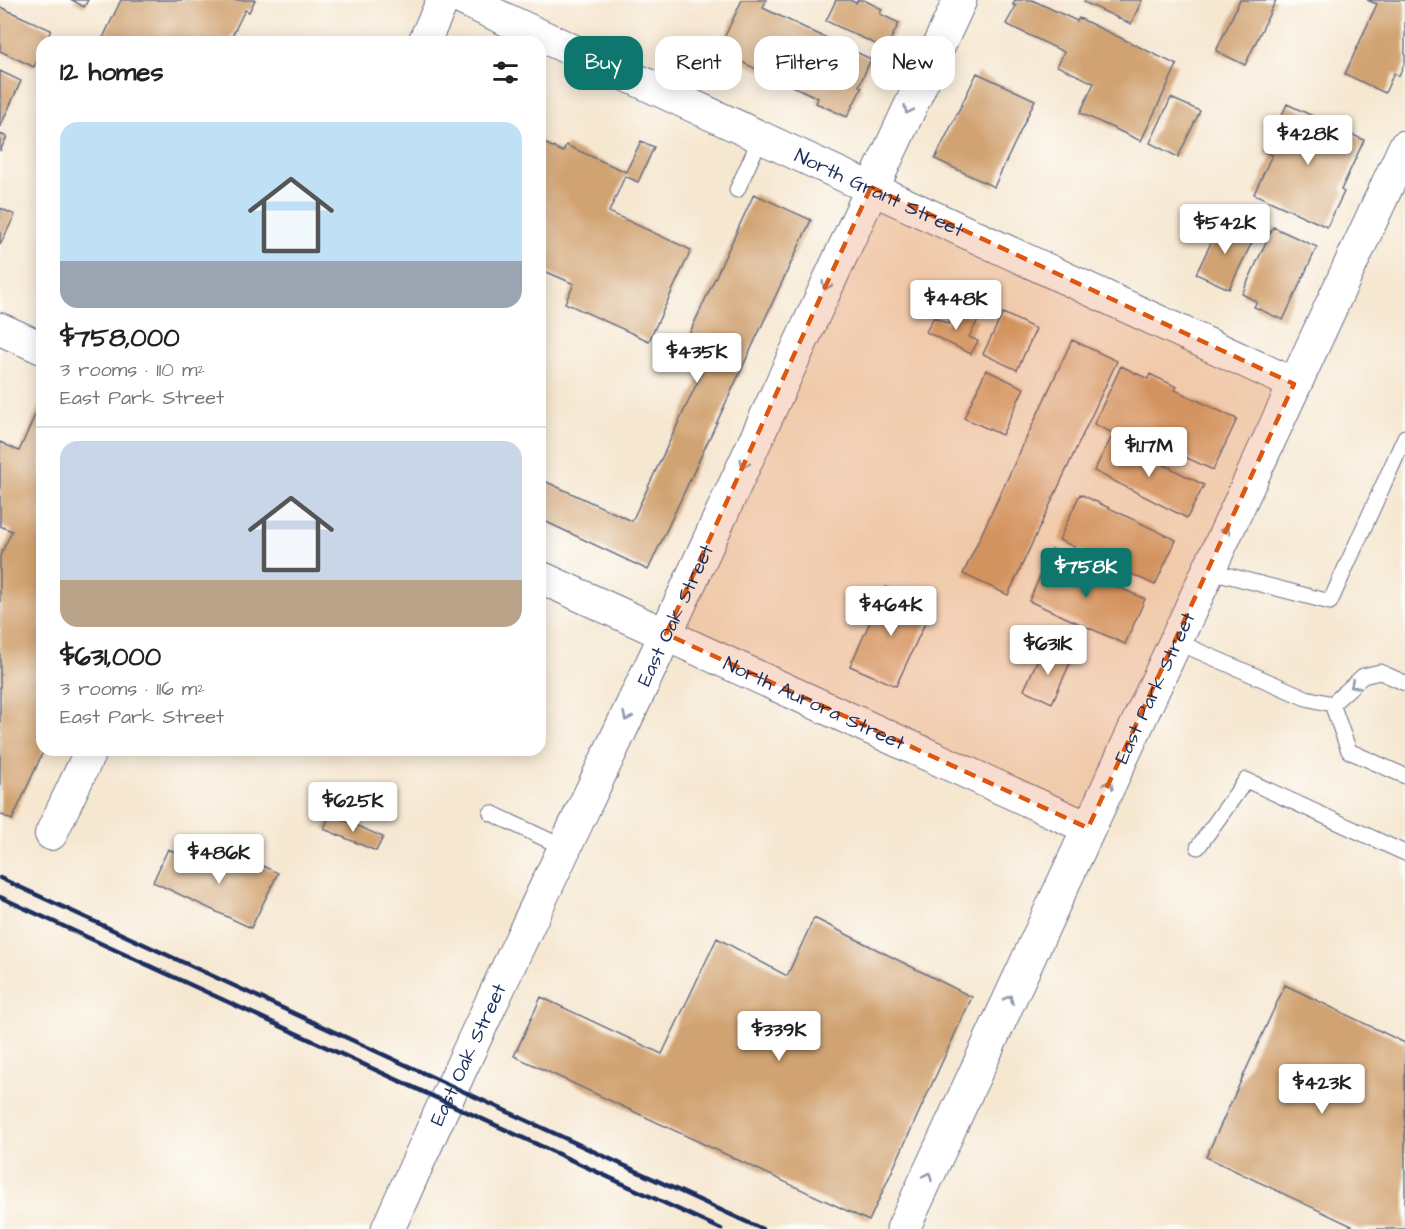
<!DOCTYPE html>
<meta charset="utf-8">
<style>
body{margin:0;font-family:"Architects Daughter",sans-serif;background:#f6f6f6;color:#222;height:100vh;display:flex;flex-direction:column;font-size:22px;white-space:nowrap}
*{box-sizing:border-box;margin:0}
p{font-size:20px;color:#767676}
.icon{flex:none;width:33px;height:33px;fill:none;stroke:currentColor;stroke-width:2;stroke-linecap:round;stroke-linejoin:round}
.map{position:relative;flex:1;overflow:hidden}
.details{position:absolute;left:36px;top:36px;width:510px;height:720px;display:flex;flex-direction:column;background:#fff;border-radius:18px;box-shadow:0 3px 15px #0003}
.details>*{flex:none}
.top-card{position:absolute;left:564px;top:36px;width:570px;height:54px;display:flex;gap:12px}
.price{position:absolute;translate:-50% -51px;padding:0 14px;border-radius:6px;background:#fff;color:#222;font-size:20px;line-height:39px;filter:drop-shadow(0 2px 3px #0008)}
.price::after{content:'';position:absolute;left:50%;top:36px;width:18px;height:14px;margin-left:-9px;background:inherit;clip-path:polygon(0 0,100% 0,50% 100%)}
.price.current{background:#0f766e;color:#fff}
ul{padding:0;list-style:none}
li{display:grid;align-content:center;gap:12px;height:318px;padding:0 24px}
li+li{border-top:2px solid #e0e0e0}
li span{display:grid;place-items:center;height:186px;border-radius:18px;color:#555}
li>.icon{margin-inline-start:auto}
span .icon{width:108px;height:108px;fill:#fffc;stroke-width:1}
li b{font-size:26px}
h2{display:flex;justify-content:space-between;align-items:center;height:72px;padding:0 24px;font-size:26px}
.tag{padding:0 21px;border-radius:18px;background:#fff;box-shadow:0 3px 15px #0003;font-size:21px;line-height:54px}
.tag.current{background:#0f766e;color:#fff}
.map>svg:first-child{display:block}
</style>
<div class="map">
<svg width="1405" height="1229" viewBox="0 0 1405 1229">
<rect width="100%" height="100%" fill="#fdfcf7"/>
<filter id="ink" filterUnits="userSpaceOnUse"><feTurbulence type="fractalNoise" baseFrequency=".0167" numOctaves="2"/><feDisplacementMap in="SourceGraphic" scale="12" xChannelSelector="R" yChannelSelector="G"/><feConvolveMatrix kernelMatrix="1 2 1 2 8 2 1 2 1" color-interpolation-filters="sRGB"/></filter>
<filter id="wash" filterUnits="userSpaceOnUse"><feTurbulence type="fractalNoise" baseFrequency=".008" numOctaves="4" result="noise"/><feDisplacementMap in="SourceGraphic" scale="24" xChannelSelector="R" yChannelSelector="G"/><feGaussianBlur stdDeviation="1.35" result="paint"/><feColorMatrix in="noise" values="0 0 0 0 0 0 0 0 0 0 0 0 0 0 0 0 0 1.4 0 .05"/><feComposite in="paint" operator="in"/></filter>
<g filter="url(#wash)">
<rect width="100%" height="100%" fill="#f6e7d1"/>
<g id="blocks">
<!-- building -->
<path fill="#d1a372" d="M72,0H88L84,7Z
M121,0H255L249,12L245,10L229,42H101Z
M742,0H766L763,8L871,59L859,86L862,87L847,117L816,103L818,98L718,51Z
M836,0H850L856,3L858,0H864L882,9L880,14L899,23L886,49L826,21Z
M1015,0H1032L1077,21L1079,18L1177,65L1141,141L1080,113L1094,83L1057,66L1064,52L1006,24L1016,6L1013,5Z
M1085,0H1142L1131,24L1084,2Z
M1240,0H1276L1245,65L1216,51Z
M1367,0H1405V62L1399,76L1394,73L1385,93L1345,74L1377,4Z
M0,7L51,30L45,42H42V49L34,67L0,51Z
M0,71L21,81L0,127Z
M977,73L1035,100L994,187L935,159Z
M1171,98L1200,111L1178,157L1150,143Z
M1287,104L1364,140L1341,190L1344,192L1327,227L1254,194L1272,155L1265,152Z
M0,134L7,137L0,151Z
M540,141L563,152L566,145L626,172L641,141L654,147L638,182L625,176L609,212L691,250L649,341L565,303L574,284L540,269Z
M754,194L811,220L648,570L540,519V479L632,521L705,366L680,354Z
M0,208L15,215L0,245Z
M1222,220L1255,236L1229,289L1196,274Z
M1273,227L1317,247L1283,320L1254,307L1257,302L1242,294Z
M955,309L978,320L969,337L978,341L971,354L926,332L934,317L948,324Z
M1003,313L1036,329L1017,370L983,354Z
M1072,340L1117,361L1008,595L963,574Z
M1121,366L1148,379L1150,374L1177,387L1175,390L1237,419L1213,470L1125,429L1121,437L1094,424Z
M986,370L1024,388L1002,435L964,418Z
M39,406L42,408V750H44L12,820L0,814V556L12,531L0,526V442L19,451Z
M1111,438L1204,485L1187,518L1094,471Z
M1080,494L1176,540L1155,585L1059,540Z
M1052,549L1069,556L1066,564L1145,599L1125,644L1029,601Z
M886,587L932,608L896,686L850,666Z
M1043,648L1071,661L1052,703L1024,690Z
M330,814L383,837L376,851L324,829Z
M168,849L220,874L230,851L278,873L251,928L153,882Z
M814,918L972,997L869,1221L514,1056L541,997L662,1054L717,938L787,976Z
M1285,985L1405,1043V1229H1358L1206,1157Z"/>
</g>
</g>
<g filter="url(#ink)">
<use href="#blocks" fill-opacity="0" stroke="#686f86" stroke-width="1.5"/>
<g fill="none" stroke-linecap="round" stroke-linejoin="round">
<defs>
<path id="service" d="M737,190L761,137
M1207,570L1330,602L1405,437
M1175,641L1306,698L1332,704L1349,751L1405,776
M1332,704L1363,676L1380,672L1405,683
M491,813L565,848
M1198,847L1246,780L1405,853"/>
<g id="minor">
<path id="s1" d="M464,0L1294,384"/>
<path d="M424,42L443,0"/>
<path d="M0,329L42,348"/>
<path id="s2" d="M540,577L1088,828"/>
<path d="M51,834L91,750"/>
</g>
<g id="tertiary">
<path id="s3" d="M388,1229C476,1030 572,834 665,636C764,425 860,211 960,0"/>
<path id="s4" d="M903,1229L1405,147"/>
</g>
</defs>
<!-- service casing -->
<use href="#service" stroke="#686f86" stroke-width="17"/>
<!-- minor casing -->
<use href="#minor" stroke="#686f86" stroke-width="34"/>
<!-- tertiary casing -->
<use href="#tertiary" stroke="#686f86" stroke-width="35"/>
<!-- service -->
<use href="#service" stroke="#fff" stroke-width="15"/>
<!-- minor -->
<use href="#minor" stroke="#fff" stroke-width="32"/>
<!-- tertiary -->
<use href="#tertiary" stroke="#fff" stroke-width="33"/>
<!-- rail -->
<path stroke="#1b2f5e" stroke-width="4.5" d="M0,878L762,1229
M0,897L721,1229"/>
</g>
<!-- one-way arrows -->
<defs><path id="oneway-chevron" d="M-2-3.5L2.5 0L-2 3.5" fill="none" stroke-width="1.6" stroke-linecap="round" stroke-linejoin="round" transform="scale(1.5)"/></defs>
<g stroke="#8d97ae">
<use href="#oneway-chevron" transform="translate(908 110) rotate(116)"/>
<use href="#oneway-chevron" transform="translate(826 286) rotate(115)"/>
<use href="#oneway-chevron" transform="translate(744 464) rotate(115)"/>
<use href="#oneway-chevron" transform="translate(1226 530) rotate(-65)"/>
<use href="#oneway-chevron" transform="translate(1354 685) rotate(139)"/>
<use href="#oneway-chevron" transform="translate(627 717) rotate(115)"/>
<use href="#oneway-chevron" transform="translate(1109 784) rotate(-65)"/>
<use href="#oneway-chevron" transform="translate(1009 999) rotate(-65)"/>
<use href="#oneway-chevron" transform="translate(928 1176) rotate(-65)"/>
</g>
</g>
<!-- marked area -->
<path fill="#de5710" fill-opacity="0.2" stroke="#de5710" stroke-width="4.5" stroke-dasharray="12 8" stroke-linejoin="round" d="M871,187L1294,384L1088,828L666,634Z"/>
<g text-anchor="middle" stroke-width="4.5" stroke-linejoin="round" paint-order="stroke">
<!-- street labels -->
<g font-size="20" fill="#1b2f5e" stroke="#fdfcf7">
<text dy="7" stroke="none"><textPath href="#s1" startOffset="458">North Grant Street</textPath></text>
<text dy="7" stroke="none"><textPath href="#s3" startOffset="678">East Oak Street</textPath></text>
<text dy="7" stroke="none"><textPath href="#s4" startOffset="597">East Park Street</textPath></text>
<text dy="7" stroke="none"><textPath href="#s2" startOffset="302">North Aurora Street</textPath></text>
<text dy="7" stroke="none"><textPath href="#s3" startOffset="192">East Oak Street</textPath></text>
</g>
</g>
</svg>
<b class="price" style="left:1308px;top:166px">$428K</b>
<b class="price" style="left:1225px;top:255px">$542K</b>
<b class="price" style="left:956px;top:331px">$448K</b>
<b class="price" style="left:697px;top:384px">$435K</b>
<b class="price" style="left:1149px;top:478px">$1.17M</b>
<b class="price current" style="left:1086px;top:599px">$758K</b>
<b class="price" style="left:891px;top:637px">$464K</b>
<b class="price" style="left:1048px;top:676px">$631K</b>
<b class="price" style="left:353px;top:833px">$625K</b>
<b class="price" style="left:219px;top:885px">$486K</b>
<b class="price" style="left:779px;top:1062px">$339K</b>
<b class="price" style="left:1322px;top:1115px">$423K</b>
<div class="top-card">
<a class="tag current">Buy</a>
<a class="tag">Rent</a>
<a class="tag">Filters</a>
<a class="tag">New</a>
</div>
<section class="details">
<h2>12 homes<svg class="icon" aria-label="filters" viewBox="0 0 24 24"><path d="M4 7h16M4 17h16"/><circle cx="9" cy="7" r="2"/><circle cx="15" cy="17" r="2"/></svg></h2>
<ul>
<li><span style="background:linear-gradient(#bfe0f5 75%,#9aa5b1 0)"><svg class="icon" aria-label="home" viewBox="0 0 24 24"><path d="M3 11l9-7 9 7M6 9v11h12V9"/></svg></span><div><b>$758,000</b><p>3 rooms · 110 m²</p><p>East Park Street</p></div></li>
<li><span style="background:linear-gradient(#c9d6e8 75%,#b9a48a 0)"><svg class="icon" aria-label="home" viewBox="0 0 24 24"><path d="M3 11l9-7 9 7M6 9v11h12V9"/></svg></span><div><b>$631,000</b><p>3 rooms · 116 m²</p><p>East Park Street</p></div></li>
</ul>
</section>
</div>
